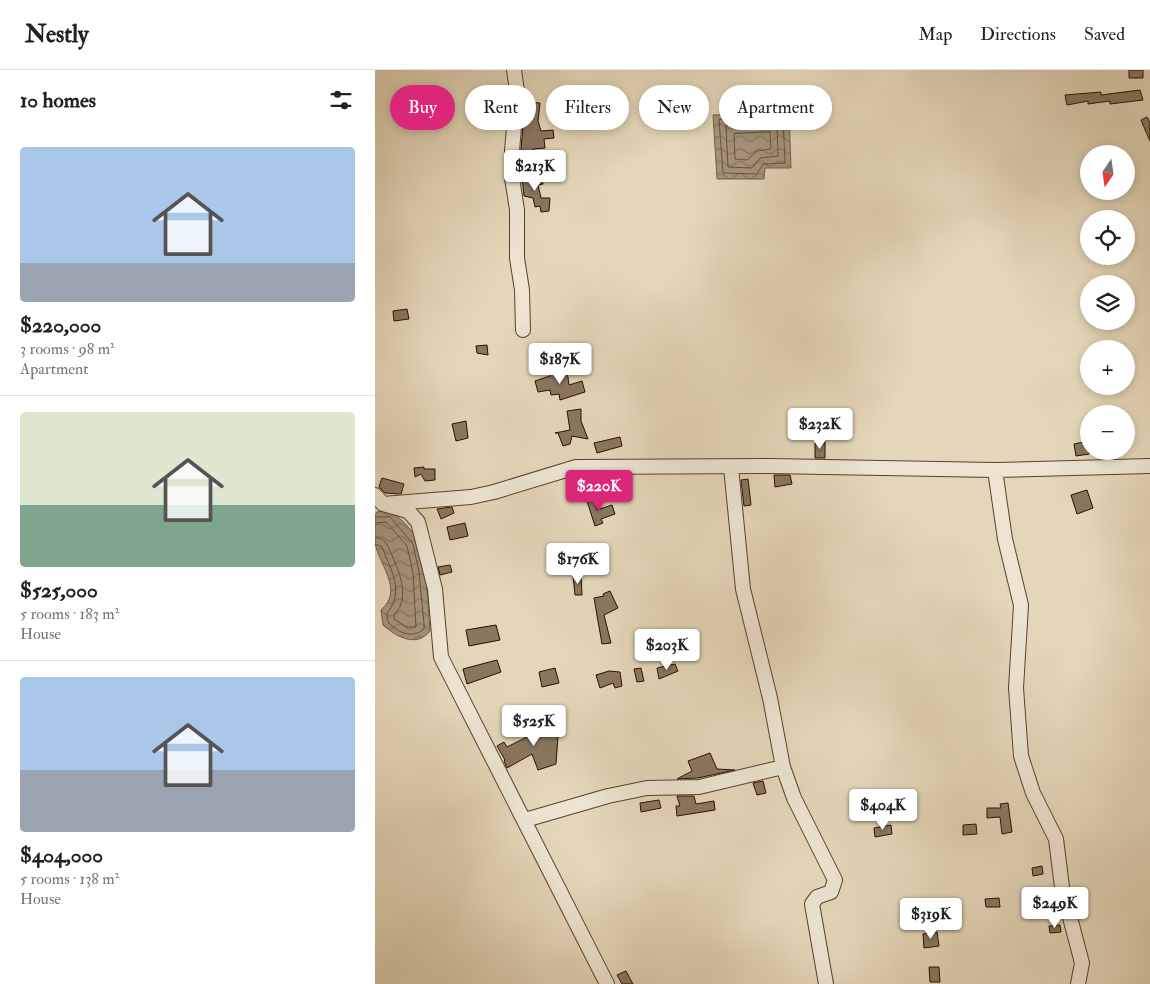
<!DOCTYPE html>
<meta charset="utf-8">
<style>
body{margin:0;font-family:"IM FELL Double Pica",serif;background:#f6f6f6;color:#202124;height:100vh;display:flex;flex-direction:column;font-size:19px;white-space:nowrap}
*{box-sizing:border-box;margin:0}
p{font-size:16px;color:#757577}
.icon{flex:none;width:28px;height:28px;fill:none;stroke:currentColor;stroke-width:2;stroke-linecap:round;stroke-linejoin:round}
.map{position:relative;flex:1;overflow:hidden}
.sheet{display:flex;flex-direction:column;background:#fff;width:375px}
.sheet>*{flex:none}
.hud{position:absolute;left:15px;top:15px;width:475px;height:45px;display:flex;gap:10px}
.needle{width:32px;rotate:193deg}
.buttons{position:absolute;left:705px;top:75px;display:grid;gap:10px}
.buttons a{display:grid;place-items:center;width:55px;height:55px;border-radius:50%;background:#fff;box-shadow:0 2px 8px #0003;font-size:25px}
.price{position:absolute;translate:-50% -42px;padding:0 11px;border-radius:5px;background:#fff;color:#222;font-size:16px;line-height:32px;filter:drop-shadow(0 1px 2px #0008)}
.price::after{content:'';position:absolute;left:50%;top:30px;width:15px;height:11px;margin-left:-8px;background:inherit;clip-path:polygon(0 0,100% 0,50% 100%)}
.price.current{background:#db2777;color:#fff}
ul{padding:0;list-style:none}
li{display:grid;align-content:center;gap:10px;height:265px;padding:0 20px}
li+li{border-top:1px solid #e0e0e0}
li span{display:grid;place-items:center;height:155px;border-radius:5px;color:#555}
li>.icon{margin-inline-start:auto}
span .icon{width:90px;height:90px;fill:#fffc;stroke-width:1}
li b{font-size:21px}
h2{display:flex;justify-content:space-between;align-items:center;height:60px;padding:0 20px;font-size:21px}
.tag{padding:0 18px;border-radius:22px;background:#fff;box-shadow:0 2px 8px #0003;font-size:18px;line-height:45px}
.tag.current{background:#db2777;color:#fff}
header{display:flex;align-items:center;gap:30px;box-sizing:border-box;height:70px;padding:0 25px;background:#fff;border-bottom:1px solid #e0e0e0}
header strong{font-size:24px}
nav{display:flex;gap:28px;margin-inline-start:auto;font-size:18px}
main{display:flex;flex:1;min-height:0}
.map>svg:first-child{display:block}
</style>
<header>
<strong>Nestly</strong>
<nav><a>Map</a><a>Directions</a><a>Saved</a></nav>
</header>
<main>
<section class="sheet">
<h2>10 homes<svg class="icon" aria-label="filters" viewBox="0 0 24 24"><path d="M4 7h16M4 17h16"/><circle cx="9" cy="7" r="2"/><circle cx="15" cy="17" r="2"/></svg></h2>
<ul>
<li><span style="background:linear-gradient(#a9c7e8 75%,#9aa5b1 0)"><svg class="icon" aria-label="home" viewBox="0 0 24 24"><path d="M3 11l9-7 9 7M6 9v11h12V9"/></svg></span><div><b>$220,000</b><p>3 rooms · 98 m²</p><p>Apartment</p></div></li>
<li><span style="background:linear-gradient(#dfe7d0 60%,#7fa58c 0)"><svg class="icon" aria-label="home" viewBox="0 0 24 24"><path d="M3 11l9-7 9 7M6 9v11h12V9"/></svg></span><div><b>$525,000</b><p>5 rooms · 183 m²</p><p>House</p></div></li>
<li><span style="background:linear-gradient(#a9c7e8 60%,#9aa5b1 0)"><svg class="icon" aria-label="home" viewBox="0 0 24 24"><path d="M3 11l9-7 9 7M6 9v11h12V9"/></svg></span><div><b>$404,000</b><p>5 rooms · 138 m²</p><p>House</p></div></li>
</ul>
</section>
<div class="map">
<svg width="775" height="914" viewBox="0 0 775 914">
<defs>
<pattern id="water-waves" width="16" height="10" patternUnits="userSpaceOnUse" patternTransform="scale(1.25)"><rect width="16" height="10" fill="#a4937a"/><path d="M0 5q4-4 8 0t8 0" fill="none" stroke="#867662"/></pattern>
</defs>
<rect width="100%" height="100%" fill="#e4d7b9"/>
<filter id="stains"><feTurbulence type="fractalNoise" baseFrequency=".004" numOctaves="4"/><feColorMatrix values="0 0 0 0 .2 0 0 0 0 .09 0 0 0 0 .02 0 0 0 .5 -.17"/></filter>
<radialGradient id="worn" r=".72"><stop offset=".6" stop-color="#630" stop-opacity="0"/><stop offset="1" stop-color="#630" stop-opacity=".3"/></radialGradient>
<!-- water -->
<path fill="url(#water-waves)" stroke="#725e49" d="M414,42L416,98H390L389,109H342L338,45Z
M10,440C22,443 38,460 43,472C52,496 53,535 55,561C42,578 21,567 8,555L6,540C29,520 5,497 0,473C0,464 0,454 0,445L2,442Z"/>
<g fill="none" stroke-linecap="round" stroke-linejoin="round">
<!-- shore -->
<path stroke="#66513d" stroke-width="1" d="M408,48L410,93L388,94L382,104L348,103L344,50Z
M402,54L403,86L385,88L377,98L353,97L351,56Z
M395,62L396,79L382,81L372,90L360,89L359,64Z
M0,447H15L38,474L44,502L49,554V559C37,569 23,563 13,552L12,543C30,522 16,500 7,477L0,474
M0,453L11,452L32,476L38,503L41,557H31L19,549V545C38,526 21,495 12,474L7,469L0,467"/>
</g>
<!-- building -->
<path fill="#897760" stroke="#270f00" d="M754,0H768V8H754Z
M765,20L768,30L735,34V31L713,34V31L692,35L690,25L726,22V25Z
M150,32L165,33L163,51L166,61L178,60L179,68L169,69L170,78L158,79V82L146,80Z
M772,47L775,53V71L766,50Z
M146,98L150,107L166,105L168,114L163,115L166,128H175L174,141L166,142L165,136L160,137L158,128L149,126Z
M32,239L34,249L19,251L18,241Z
M180,273L186,283L169,294L165,287L161,289L158,282Z
M112,275L113,285L102,283L101,276Z
M192,300L194,315L207,311L210,322L185,330L184,324L176,325L175,320L163,322L160,311L175,306L173,302Z
M206,339V351L213,369L197,366L195,374L188,376L183,363H180L195,360L192,341Z
M91,351L93,368L81,371L77,354Z
M245,367L247,376L222,383L219,373Z
M714,371V384L701,386L699,374Z
M450,372V388H440V373Z
M49,397V399H60V410L50,411L46,404L40,407L39,398Z
M399,405H415L417,414L400,417Z
M7,408L29,414L26,424L10,423L4,417Z
M373,409L376,435L369,436L366,410Z
M712,420L718,438L702,444L696,425Z
M216,426L222,440L237,435L240,444L226,449L228,453L220,456L211,428Z
M77,437L79,443L66,449L62,439Z
M90,453L93,466L75,470L72,457Z
M75,495L77,502L65,505L63,497Z
M206,505L207,525H200L198,506Z
M235,521L243,538L229,545L236,573L227,574L219,528L229,526L228,524Z
M121,555L125,570L94,576L91,560Z
M122,590L126,602L92,614L88,599Z
M300,594L303,601L284,609L282,598Z
M180,598L184,613L167,617L164,602Z
M266,598L269,611L262,612L259,599Z
M234,601L245,602L247,616L240,618L238,613L225,618L221,605Z
M178,651L183,666L181,694L163,700L157,684L132,698L129,691L130,690L122,676L129,672L132,677L158,664L156,657Z
M335,683L342,699L360,700L323,708L302,709L317,701L313,691Z
M388,711L391,723L382,725L378,713Z
M302,726H319L321,734L339,731L340,740L302,746L301,736H305Z
M284,730L286,738L266,742L265,733Z
M633,733L637,762L627,764L625,747L612,748V738H626L625,734Z
M601,754L602,764L588,765V755Z
M516,755L517,764L500,767L499,758Z
M667,796L668,804L658,806L657,798Z
M624,828L625,837H611L610,829Z
M685,855L686,862L675,863L674,856Z
M562,862L564,876L549,878L548,864Z
M554,897H564L565,912H555Z
M251,901L258,914H247L242,905Z"/>
<g fill="none" stroke-linecap="round" stroke-linejoin="round">
<defs>
<path id="minor" d="M139,0L142,21L137,81V108L142,140V188L147,220L148,260
M356,397L368,519L395,628L408,697L419,728L460,810L456,822L442,827L437,834L451,914
M620,400L630,469L646,535L641,618L646,686L658,723L681,769L687,817L707,893L703,914
M0,425L8,434L33,441L43,452L60,519L66,587L232,914
M8,434L96,427L119,422L201,397L395,396L620,400L775,396
M150,750L233,726L272,718L324,717L408,697"/>
</defs>
<!-- minor casing -->
<use href="#minor" stroke="#56412e" stroke-width="16"/>
<!-- minor -->
<use href="#minor" stroke="#ede5d2" stroke-width="14"/>
</g>
<rect width="100%" height="100%" filter="url(#stains)"/>
<rect width="100%" height="100%" fill="url(#worn)"/>
</svg>
<div class="buttons">
<a><svg class="needle" viewBox="-14 -14 28 28"><path d="M0-13l5 13h-10z" fill="#e53935"/><path d="M0 13l5-13h-10z" fill="#757577"/></svg></a>
<a><svg class="icon" aria-label="locate" viewBox="0 0 24 24"><circle cx="12" cy="12" r="6"/><path d="M12 2v4M12 18v4M2 12h4M18 12h4"/></svg></a>
<a><svg class="icon" aria-label="layers" viewBox="0 0 24 24"><path d="M12 4l9 5-9 5-9-5zM3 14l9 5 9-5"/></svg></a>
<a>+</a>
<a>−</a>
</div>
<b class="price" style="left:160px;top:122px">$213K</b>
<b class="price" style="left:185px;top:315px">$187K</b>
<b class="price" style="left:445px;top:380px">$232K</b>
<b class="price current" style="left:224px;top:442px">$220K</b>
<b class="price" style="left:203px;top:515px">$176K</b>
<b class="price" style="left:292px;top:601px">$203K</b>
<b class="price" style="left:159px;top:677px">$525K</b>
<b class="price" style="left:508px;top:761px">$404K</b>
<b class="price" style="left:680px;top:859px">$249K</b>
<b class="price" style="left:556px;top:870px">$319K</b>
<div class="hud">
<a class="tag current">Buy</a>
<a class="tag">Rent</a>
<a class="tag">Filters</a>
<a class="tag">New</a>
<a class="tag">Apartment</a>
</div>
</div>
</main>
